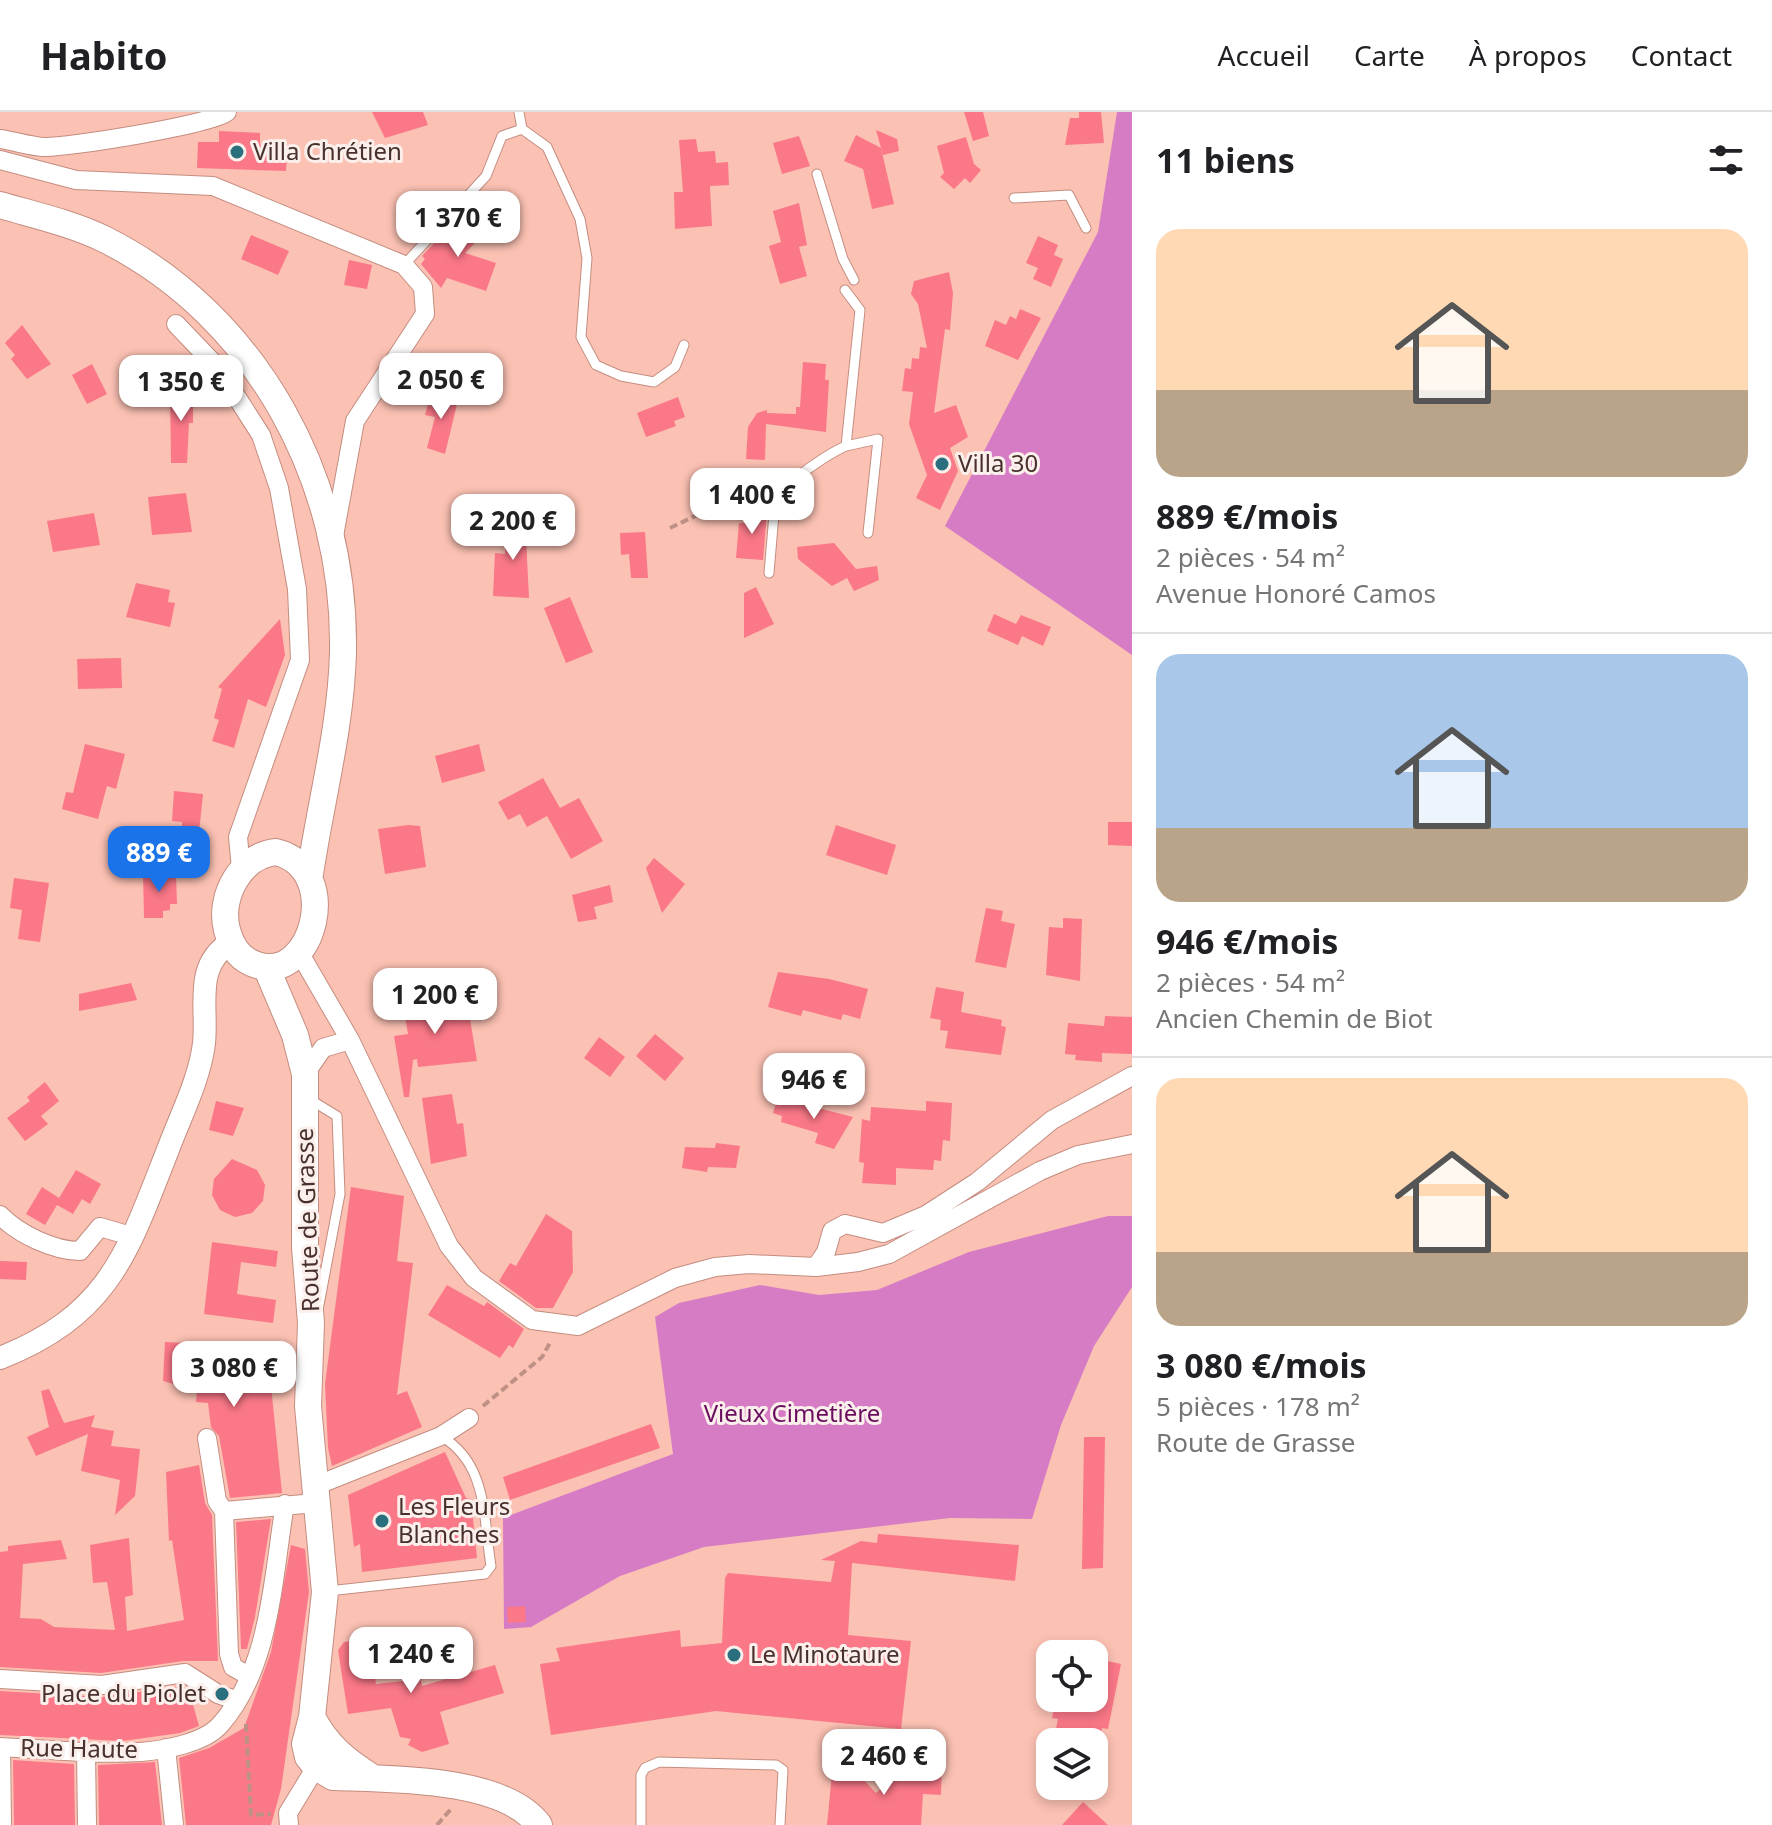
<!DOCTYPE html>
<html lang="fr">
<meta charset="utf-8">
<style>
body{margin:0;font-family:"Noto Sans",sans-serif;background:#f2f2f2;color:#202124;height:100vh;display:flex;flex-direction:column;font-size:30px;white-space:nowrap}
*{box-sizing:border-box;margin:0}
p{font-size:26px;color:#757577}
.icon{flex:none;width:44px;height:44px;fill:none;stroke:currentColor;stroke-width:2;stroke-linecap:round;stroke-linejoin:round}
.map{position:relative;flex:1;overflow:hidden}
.sheet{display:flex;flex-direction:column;background:#fff;width:640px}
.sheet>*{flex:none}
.controls{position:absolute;left:1036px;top:1528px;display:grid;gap:16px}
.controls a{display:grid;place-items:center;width:72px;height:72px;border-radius:16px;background:#fff;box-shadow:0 4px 12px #0003;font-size:40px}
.price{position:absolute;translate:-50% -68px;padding:0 18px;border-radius:16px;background:#fff;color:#222;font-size:26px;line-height:52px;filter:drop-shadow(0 2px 4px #0008)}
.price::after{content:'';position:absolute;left:50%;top:48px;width:24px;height:18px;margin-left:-12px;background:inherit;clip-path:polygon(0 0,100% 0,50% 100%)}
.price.on{background:#1a73e8;color:#fff}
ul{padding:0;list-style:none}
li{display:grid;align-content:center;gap:16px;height:424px;padding:0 24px}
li+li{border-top:2px solid #e0e0e0}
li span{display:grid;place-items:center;height:248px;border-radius:24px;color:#555}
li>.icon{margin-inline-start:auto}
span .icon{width:144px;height:144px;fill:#fffc;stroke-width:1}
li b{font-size:34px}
h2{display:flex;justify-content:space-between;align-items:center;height:96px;padding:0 24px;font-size:34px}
header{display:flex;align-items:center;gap:48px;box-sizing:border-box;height:112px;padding:0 40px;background:#fff;border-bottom:2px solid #e0e0e0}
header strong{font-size:38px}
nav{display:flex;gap:44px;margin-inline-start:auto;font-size:28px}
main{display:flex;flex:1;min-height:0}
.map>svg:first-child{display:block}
</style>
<header>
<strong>Habito</strong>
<nav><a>Accueil</a><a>Carte</a><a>À propos</a><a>Contact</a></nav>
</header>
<main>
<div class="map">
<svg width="1132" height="1713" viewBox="0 0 1132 1713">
<rect width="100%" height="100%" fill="#fbc1b3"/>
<!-- green -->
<path fill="#d67cc5" d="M1117,0H1132V543L945,414L1098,120Z
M1108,1104H1132V1175L1094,1234L1061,1313L1032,1407L950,1406L704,1435L620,1464L531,1515L504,1517L503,1406L673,1342L655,1205L679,1191L760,1173L819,1183L877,1178L969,1140Z"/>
<!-- building -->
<path fill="#fb7888" d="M372,0H423L428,13L385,26Z
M964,0H983L989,24L973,29Z
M1079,0H1101L1104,31L1065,33L1070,6H1079Z
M876,18L897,27L899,39L883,43Z
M219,19L260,21V33L273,34L287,42L286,59L197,56L198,30H219Z
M856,23L881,36L894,92L872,97L863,57L844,49Z
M799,24L810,54L782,62L773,31Z
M966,25L974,52L981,58L970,71L965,66L954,77L940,65L944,61L937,34Z
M696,27L698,40L715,39L716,51L728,50L729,73L710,74L712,114L675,117L674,80H683L679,28Z
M799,91L807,133L799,135L807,164L780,172L769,134L781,130L773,99Z
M453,111L462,119L468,113L482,124L465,141L496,151L486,179L447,166L441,176L421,152L425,147L422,144Z
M251,123L289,139L278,163L241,147Z
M1038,124L1058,133L1054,143L1063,147L1051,175L1033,167L1038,156L1026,151Z
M349,148L372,153L367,177L344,173Z
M949,160L953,181L950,218L945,217L934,301L956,293L968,325L950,336L958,359L940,398L916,386L927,363L909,312L913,280L902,279L905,256L911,257L912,246L919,247L920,235L927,236L918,192L911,182L914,169Z
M1020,197L1041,206L1018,248L985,234L995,208L1006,213L1010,204L1016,207Z
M22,213L51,252L27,267L11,247L15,243L5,231Z
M803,250L826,252L825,268H829L826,320L766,312L765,348L746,347L748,315L757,301L767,298V301L796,302V295H800Z
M92,252L107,282L87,292L72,263Z
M170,276H193V311H189L187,351H171Z
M431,281L458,288L445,342L427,336L435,305L425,303Z
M678,285L685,305L674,309L676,314L646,325L637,301Z
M186,381L192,420L152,423L148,385Z
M746,398L767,400L763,448L736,446L739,411H745Z
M94,401L100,433L53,440L47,409Z
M506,404L525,405L529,486L493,484L495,441L505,442Z
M645,420L648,466H631L629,442L621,443L620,421Z
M834,431L856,457L877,454L879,468L854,479L847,466L832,474L798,447L797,435Z
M136,471L170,478L168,490L175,491L170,515L126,505Z
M756,475L774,512L744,526V481Z
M570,485L593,540L566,551L544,496Z
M994,502L1016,512L1021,503L1051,515L1043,534L1022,524L1018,533L987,519Z
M280,507L285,543L266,595L248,587L234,636L212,629L219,608L214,606L222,577L218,575Z
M121,546L122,576L78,577L77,547Z
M85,632L125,642L116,677L107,674L98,707L62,697L66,680L73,681Z
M479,632L485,659L442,671L435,644Z
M543,666L560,696L579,686L603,729L571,747L547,704L527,715L520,702L508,708L498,690Z
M174,679L203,682L199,721L182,718V710L172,709Z
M1108,710H1132V734L1108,733Z
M408,713L420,714L426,755L385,762L378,717Z
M836,713L896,733L887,763L826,743Z
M654,746L685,772L662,801L646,756Z
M143,762H176L177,792H170V798L163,799V806H144Z
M14,766L49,771L40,830L18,827L22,798L10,796Z
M610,773L613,790L594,795L597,807L578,810L572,783Z
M986,796L1003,799L1001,809L1015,812L1006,856L975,850Z
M1063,806L1082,807L1080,869L1046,863L1049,815L1063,816Z
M778,860L829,867L868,877L860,907L843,902L841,908L803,898L801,904L768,895Z
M131,871L137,888L79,899V882Z
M936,875L964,880L961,900L1002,908L1001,914L1006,915L1001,943L945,936L948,919L940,918L941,908L930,906Z
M466,883L477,949L418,955L417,947L413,948L409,985H404L394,924L408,922L403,892Z
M1105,904L1132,905V942L1102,941V950L1075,948L1076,943L1065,942L1068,911L1104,914Z
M655,922L684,946L665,969L636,944Z
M599,925L625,945L610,965L584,946Z
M45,970L59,989L41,1004L48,1012L25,1029L7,1006L30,989L27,985Z
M452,982L457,1012L463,1011L467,1044L431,1052L422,986Z
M778,985L787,988L853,1005L834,1037L815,1031L818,1021L781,1010L782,1004L773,1001Z
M216,989L244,996L233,1024L209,1018Z
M926,989L952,991L950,1029L943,1028L941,1049L934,1048L933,1058L896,1056V1073L862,1071L864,1051L859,1050L862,1007L870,1009L871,995L926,999Z
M716,1031L740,1034L736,1056L708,1055L707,1060L682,1056L685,1035L715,1036Z
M232,1047L257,1058L265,1073L263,1089L252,1101L235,1105L220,1098L212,1083L214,1067Z
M76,1058L101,1072L90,1092L82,1087L73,1102L57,1093L45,1113L26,1102L42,1075L59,1086Z
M351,1075L404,1084L397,1149L413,1151L397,1283L407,1279L422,1315L332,1354L328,1336L325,1272Z
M546,1102L572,1119L573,1160L553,1196H536L499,1169L510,1151L516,1154Z
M212,1130L278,1139L276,1155L241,1150L237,1182L276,1188L273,1211L204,1202Z
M0,1149L27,1150L26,1168L0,1167Z
M447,1173L484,1194L487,1190L524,1217L513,1236L509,1233L500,1246L428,1203Z
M165,1230L267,1235L282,1381L230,1386L219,1324L211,1315L208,1291L196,1290L197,1279L163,1269Z
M49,1277L64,1311L95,1303L91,1315L114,1319L111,1334L140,1337L135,1384L115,1403L120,1368L81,1359L88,1322L36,1344L27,1325L49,1315L41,1279Z
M651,1312L660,1336L510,1388L503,1365Z
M1084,1325H1105L1103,1456L1082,1457Z
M445,1340L466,1386L471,1387L477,1446L362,1460L360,1432L354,1435L348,1383Z
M199,1353L205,1391L212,1403L218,1549H183L101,1561L0,1555V1440L8,1439V1434L61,1428L67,1447L23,1452L20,1506L41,1507L54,1515L115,1518L107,1470L93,1471L90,1433L129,1426L133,1483L125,1485L127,1519L184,1508L172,1428L169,1429L166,1360Z
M271,1407L255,1505L247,1537H241L236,1410Z
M878,1422L1019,1433L1015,1469L852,1451L848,1523L911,1529L901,1617L716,1599L551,1623L540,1552L560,1549L556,1536L680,1518L681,1535L722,1531L725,1466L728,1461L831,1470L835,1449L821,1448L861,1429L877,1431Z
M291,1433L305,1437L309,1480L281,1677L271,1713H186L179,1646L209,1636L244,1616L271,1540Z
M525,1494L526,1510L508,1511L507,1495Z
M370,1526L376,1572L421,1567L422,1574L495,1553L504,1581L440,1600L449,1632L422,1640L408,1633L411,1627L400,1625L391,1596L348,1602L338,1538L344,1530Z
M1094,1546L1121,1552L1108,1617L1102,1616L1098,1635L1094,1630L1054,1626L1058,1607L1052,1606L1056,1586H1094Z
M182,1574L189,1578L199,1614L180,1621L123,1629L0,1623V1579L102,1585Z
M13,1648L74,1652L75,1713H14Z
M155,1650L162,1713H99L98,1653Z
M899,1650L942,1653L941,1683L923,1682L921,1713H827L832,1661L860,1664L876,1681L899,1661Z
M1083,1690L1108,1713H1062Z"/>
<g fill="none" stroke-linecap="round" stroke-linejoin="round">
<defs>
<path id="service" d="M519,0L522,17
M817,62L843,147L854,168
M1014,86L1069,83L1086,116
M404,153L486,64L502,24L522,17L547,35L580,107L587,146L581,225L596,253L621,264L654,270L675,255L684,233
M845,178L860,198L846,334L878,327L868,421
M769,461L776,379C801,364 820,345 846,334
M309,987L337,1004L340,1082L318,1198
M328,1479L485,1462L491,1454C483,1405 488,1352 441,1324
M641,1713V1663L645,1656L659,1650L776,1653L783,1658L780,1713"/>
<path id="minor" d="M0,27C14,29 29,34 43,35C66,36 215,12 227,0
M0,48L76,68L213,74L404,153L423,175L425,202L355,309L334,424
M176,212L218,256L261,323L279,376L297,477L300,548L238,725L241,757
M299,840L350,928L449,1134L474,1166L532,1208L578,1214L675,1166L715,1155L749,1152L816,1155L858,1150L889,1142L1040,1059L1078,1043L1132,1032
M305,962L323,936L350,928
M0,1103C18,1122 54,1139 80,1139L100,1115L134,1125
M816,1155L826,1140L832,1119L845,1112L883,1121L926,1103L977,1070L1052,1008L1132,964
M207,1326L217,1389L224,1399
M315,1374L441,1324L469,1306
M249,1564L233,1555L229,1542L224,1399L316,1391
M0,1567L102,1573L185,1561L218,1582L235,1588
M0,1635C46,1637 94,1643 141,1640C165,1638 204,1631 220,1613C271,1556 273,1463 285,1392
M1,1635L2,1713
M166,1636L174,1713
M86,1640L87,1713
M289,1713L288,1701L316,1655"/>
<path id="tertiary" d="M0,1246C111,1202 128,1139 169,1035C181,1003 200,966 204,931C208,894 193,854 231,830"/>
<path id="secondary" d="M0,93C34,103 71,111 104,127C258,204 346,370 343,540C341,616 321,688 310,762
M276,740C344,757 313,872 257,853C240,848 231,834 227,818C218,784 242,743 276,740Z
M267,857L295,923L305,962V1135L311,1211L308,1294L325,1480L312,1605L305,1632L308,1645L316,1655L333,1665C389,1667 503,1665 539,1713
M312,1605C327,1634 346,1649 373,1666"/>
</defs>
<!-- service casing -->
<use href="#service" stroke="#c48d80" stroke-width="11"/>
<!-- minor casing -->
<use href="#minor" stroke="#c48d80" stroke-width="20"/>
<!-- tertiary casing -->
<use href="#tertiary" stroke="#c48d80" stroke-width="24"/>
<!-- secondary casing -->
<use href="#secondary" stroke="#c48d80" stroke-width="28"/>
<!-- path -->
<path stroke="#bf9186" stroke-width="4" stroke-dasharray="8 4" stroke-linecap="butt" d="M670,416L762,372
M483,1294L542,1245L551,1229
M246,1612L251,1703L271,1702
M437,1713L451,1697"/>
<!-- service -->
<use href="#service" stroke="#fff" stroke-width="9"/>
<!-- minor -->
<use href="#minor" stroke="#fff" stroke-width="18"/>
<!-- tertiary -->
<use href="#tertiary" stroke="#fff" stroke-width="22"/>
<!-- secondary -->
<use href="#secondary" stroke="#fff" stroke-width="26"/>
</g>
<!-- markers -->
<g fill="#2a6f7e" stroke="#fbefec" stroke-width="3">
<circle cx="237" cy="40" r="8"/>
<circle cx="942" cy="352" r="8"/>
<circle cx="382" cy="1409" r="8"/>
<circle cx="734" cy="1543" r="8"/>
<circle cx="222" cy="1582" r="8"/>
</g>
<g text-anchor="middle" stroke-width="6" stroke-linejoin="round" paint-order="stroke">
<!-- poi labels -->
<g font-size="24" fill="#48312c" stroke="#fbefec" text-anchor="start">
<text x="253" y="48">Villa Chrétien</text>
<text x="958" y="360">Villa 30</text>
<text x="398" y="1403">Les Fleurs<tspan x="398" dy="28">Blanches</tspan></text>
<text x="750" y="1551">Le Minotaure</text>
<text x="206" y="1590" text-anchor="end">Place du Piolet</text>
</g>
<!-- street labels -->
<g font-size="24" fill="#48312c" stroke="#fbefec">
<text transform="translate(308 1108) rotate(-92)" y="8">Route de Grasse</text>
<text transform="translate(79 1637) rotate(1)" y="8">Rue Haute</text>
</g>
<!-- park labels -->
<g font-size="24" fill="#6b0d5f" stroke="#fbefec">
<text x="792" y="1310">Vieux Cimetière</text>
</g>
</g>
</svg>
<div class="controls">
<a><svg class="icon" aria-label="locate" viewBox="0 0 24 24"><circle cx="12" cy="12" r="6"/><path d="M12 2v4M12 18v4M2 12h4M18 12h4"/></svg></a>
<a><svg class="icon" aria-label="layers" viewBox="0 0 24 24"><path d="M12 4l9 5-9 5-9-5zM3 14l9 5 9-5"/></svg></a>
</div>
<b class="price" style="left:458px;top:147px">1 370 €</b>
<b class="price" style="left:441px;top:309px">2 050 €</b>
<b class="price" style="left:181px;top:311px">1 350 €</b>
<b class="price" style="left:752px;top:424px">1 400 €</b>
<b class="price" style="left:513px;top:450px">2 200 €</b>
<b class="price on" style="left:159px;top:782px">889 €</b>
<b class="price" style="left:435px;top:924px">1 200 €</b>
<b class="price" style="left:814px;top:1009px">946 €</b>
<b class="price" style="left:234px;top:1297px">3 080 €</b>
<b class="price" style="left:411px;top:1583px">1 240 €</b>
<b class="price" style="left:884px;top:1685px">2 460 €</b>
</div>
<section class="sheet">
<h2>11 biens<svg class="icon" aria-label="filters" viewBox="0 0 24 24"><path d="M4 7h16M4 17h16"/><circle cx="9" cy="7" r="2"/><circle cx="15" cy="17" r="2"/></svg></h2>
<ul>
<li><span style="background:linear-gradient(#ffd9b3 65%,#b9a48a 0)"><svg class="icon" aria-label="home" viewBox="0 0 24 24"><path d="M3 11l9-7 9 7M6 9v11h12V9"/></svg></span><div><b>889 €/mois</b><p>2 pièces · 54 m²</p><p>Avenue Honoré Camos</p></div></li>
<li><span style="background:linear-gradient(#a9c7e8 70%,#b9a48a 0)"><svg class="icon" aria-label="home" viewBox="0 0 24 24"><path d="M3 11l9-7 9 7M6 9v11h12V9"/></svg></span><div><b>946 €/mois</b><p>2 pièces · 54 m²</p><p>Ancien Chemin de Biot</p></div></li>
<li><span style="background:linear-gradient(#ffd9b3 70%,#b9a48a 0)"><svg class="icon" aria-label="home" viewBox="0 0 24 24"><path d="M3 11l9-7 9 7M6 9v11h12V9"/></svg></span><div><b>3 080 €/mois</b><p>5 pièces · 178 m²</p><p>Route de Grasse</p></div></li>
</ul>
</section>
</main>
